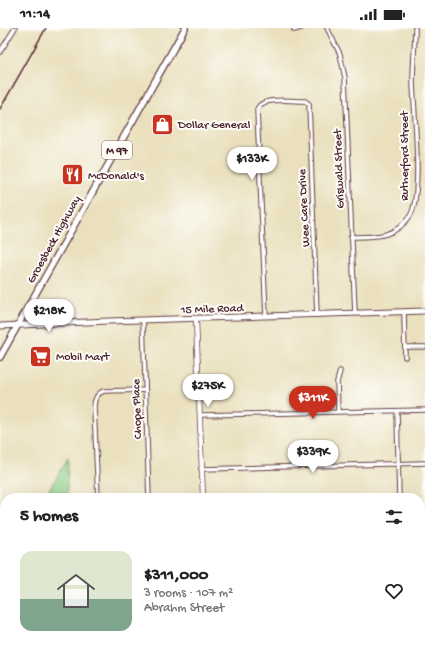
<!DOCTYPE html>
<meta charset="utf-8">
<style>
body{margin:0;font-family:"Gochi Hand",sans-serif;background:#f6f6f6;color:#222;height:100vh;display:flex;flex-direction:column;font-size:15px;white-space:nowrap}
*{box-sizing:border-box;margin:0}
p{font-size:13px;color:#767676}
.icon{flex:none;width:22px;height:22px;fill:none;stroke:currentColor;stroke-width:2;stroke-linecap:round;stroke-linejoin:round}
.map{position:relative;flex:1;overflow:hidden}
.drawer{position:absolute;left:0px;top:465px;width:425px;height:156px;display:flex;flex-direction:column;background:#fff;border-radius:16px 16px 0 0;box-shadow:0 4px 16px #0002}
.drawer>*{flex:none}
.price{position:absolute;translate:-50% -34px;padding:0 9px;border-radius:14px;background:#fff;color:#222;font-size:13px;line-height:26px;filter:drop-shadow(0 1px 2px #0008)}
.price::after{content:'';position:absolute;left:50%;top:24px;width:12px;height:9px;margin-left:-6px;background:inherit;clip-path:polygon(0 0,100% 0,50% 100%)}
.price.on{background:#c8321e;color:#fff}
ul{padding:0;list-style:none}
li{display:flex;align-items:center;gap:12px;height:100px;padding:0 20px}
li span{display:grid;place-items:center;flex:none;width:112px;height:80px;border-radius:12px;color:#555}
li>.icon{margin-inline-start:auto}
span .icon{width:48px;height:48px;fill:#fffc;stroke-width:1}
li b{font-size:17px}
h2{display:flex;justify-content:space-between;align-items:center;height:48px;padding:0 20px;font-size:17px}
.status{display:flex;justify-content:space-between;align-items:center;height:28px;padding:0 20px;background:#fff;direction:ltr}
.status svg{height:11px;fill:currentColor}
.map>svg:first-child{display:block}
</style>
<div class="status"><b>11:14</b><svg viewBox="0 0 49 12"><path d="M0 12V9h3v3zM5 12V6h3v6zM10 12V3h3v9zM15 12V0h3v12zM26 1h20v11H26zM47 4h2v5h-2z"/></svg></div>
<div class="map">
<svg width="425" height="621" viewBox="0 0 425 621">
<rect width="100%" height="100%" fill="#fdfcf7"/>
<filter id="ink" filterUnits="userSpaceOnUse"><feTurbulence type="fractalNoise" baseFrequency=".025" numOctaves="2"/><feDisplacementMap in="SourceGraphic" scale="8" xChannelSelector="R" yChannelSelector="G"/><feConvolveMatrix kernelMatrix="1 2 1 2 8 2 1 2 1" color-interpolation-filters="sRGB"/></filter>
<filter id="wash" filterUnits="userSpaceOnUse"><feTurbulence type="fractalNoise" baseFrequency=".012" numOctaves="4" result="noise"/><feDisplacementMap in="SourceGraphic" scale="16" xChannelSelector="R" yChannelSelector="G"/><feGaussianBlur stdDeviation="0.9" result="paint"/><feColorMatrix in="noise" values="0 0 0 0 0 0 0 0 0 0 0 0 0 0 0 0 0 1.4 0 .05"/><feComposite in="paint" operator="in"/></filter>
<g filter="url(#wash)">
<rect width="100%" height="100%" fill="#eae0bd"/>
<!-- green -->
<path fill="#8cce85" stroke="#6b7658" d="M68,430L67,470H44Z
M5,537V595L0,591V546Z"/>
</g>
<g filter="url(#ink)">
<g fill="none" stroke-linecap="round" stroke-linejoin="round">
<defs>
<path id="minor" d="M327,0L340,26L345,50L355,285
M294,2L301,0
M0,24L15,0
M351,209C375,209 395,210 410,188C423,168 414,82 413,55C413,36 415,18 415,0
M404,284L405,329
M266,288L257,82C260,68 293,73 305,73L309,76L317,287
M143,292L149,470
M405,319H425
M397,383L399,470
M338,384L337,354L340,343
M200,387L425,382
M201,441L425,435
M98,470L94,379C94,372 97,365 104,363L145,362
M420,487H425
M420,548L425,547
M420,604H425
M0,605H5
M73,616V621
M105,616V621
M155,616V621
M265,616V621"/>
<path id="tertiary" d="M196,291L203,470
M208,616V621"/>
<path id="secondary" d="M0,298L109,293L425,283"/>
<path id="primary" d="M0,329L185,0"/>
</defs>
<!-- minor casing -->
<use href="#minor" stroke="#623c41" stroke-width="5.5"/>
<!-- tertiary casing -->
<use href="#tertiary" stroke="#623c41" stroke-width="6"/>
<!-- secondary casing -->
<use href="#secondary" stroke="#623c41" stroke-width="7"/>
<!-- primary casing -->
<use href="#primary" stroke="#623c41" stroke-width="8"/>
<!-- minor -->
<use href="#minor" stroke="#fff" stroke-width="3.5"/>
<!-- tertiary -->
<use href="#tertiary" stroke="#fff" stroke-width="4.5"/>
<!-- secondary -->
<use href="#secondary" stroke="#fff" stroke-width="5"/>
<!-- primary -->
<use href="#primary" stroke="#fff" stroke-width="5.5"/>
<!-- rail -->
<path stroke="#4a1f2b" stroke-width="1.5" d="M0,81L46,0"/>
</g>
</g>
<!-- icons -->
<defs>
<symbol id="shop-square" viewBox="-11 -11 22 22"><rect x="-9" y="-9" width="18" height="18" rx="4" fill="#c8321e" stroke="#fdfcf7"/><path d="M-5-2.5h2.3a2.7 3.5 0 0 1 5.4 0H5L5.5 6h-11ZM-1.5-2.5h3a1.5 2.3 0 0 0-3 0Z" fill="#fff"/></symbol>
<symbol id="restaurant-square" viewBox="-11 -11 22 22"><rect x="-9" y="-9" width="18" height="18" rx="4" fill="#c8321e" stroke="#fdfcf7"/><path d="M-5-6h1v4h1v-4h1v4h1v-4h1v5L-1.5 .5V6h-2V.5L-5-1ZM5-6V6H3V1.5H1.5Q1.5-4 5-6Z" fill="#fff"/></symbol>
<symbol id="supermarket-square" viewBox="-11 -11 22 22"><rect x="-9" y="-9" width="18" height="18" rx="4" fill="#c8321e" stroke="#fdfcf7"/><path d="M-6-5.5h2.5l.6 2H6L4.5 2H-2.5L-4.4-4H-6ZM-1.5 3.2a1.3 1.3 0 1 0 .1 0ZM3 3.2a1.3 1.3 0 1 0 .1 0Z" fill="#fff"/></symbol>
</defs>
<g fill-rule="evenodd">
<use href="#shop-square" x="150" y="84" width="25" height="25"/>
<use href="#restaurant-square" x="60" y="134" width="25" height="25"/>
<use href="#supermarket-square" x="28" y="316" width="25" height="25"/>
</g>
<g text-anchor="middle" stroke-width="4" stroke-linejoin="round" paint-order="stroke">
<!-- shield labels -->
<rect fill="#fdfcf7" stroke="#806168" stroke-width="1" x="102" y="113" width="30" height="18" rx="3"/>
<g font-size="11" font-weight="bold" fill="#4a1f2b">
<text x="117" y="126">M 97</text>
</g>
<!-- poi labels -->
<g font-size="12" fill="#4a1f2b" stroke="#fdfcf7" text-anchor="start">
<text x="178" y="100">Dollar General</text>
<text x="88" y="151">McDonald's</text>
<text x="56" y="332">Mobil Mart</text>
</g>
<!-- street labels -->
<g font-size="12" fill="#4a1f2b" stroke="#fdfcf7">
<text transform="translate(404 128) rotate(-90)" y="4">Rutherford Street</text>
<text transform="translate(338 141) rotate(-92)" y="4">Griswald Street</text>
<text transform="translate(303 180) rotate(-93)" y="4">Wee Care Drive</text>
<text transform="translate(53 211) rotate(-61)" y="4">Groesbeck Highway</text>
<text transform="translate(212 280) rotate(-2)" y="4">15 Mile Road</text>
<text transform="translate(136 381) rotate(-92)" y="4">Chope Place</text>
</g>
</g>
</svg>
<b class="price" style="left:252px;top:153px">$133K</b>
<b class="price" style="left:49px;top:305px">$218K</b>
<b class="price" style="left:208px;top:380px">$275K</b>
<b class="price on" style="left:313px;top:392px">$311K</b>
<b class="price" style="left:313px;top:446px">$339K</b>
<section class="drawer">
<h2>5 homes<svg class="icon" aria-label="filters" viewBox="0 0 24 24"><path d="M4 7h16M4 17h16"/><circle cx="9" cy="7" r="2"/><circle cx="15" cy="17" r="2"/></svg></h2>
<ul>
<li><span style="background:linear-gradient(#dfe7d0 60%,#7fa58c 0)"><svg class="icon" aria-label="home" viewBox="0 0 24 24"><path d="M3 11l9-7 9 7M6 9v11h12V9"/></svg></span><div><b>$311,000</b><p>3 rooms · 107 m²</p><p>Abrahm Street</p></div><svg class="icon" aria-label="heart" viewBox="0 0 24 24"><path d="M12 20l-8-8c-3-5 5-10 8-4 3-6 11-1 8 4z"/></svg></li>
</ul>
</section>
</div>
